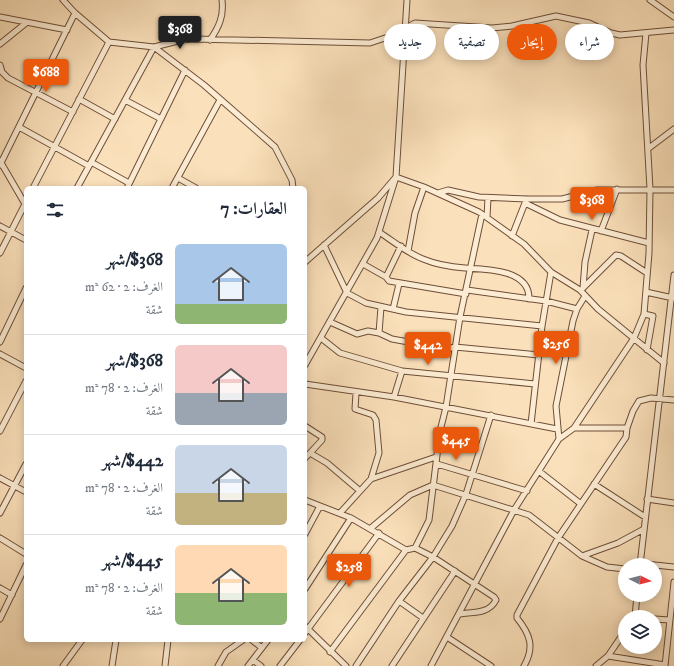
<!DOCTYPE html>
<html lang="ar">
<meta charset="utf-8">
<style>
body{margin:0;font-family:"IM FELL DW Pica",Amiri,serif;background:#f6f6f7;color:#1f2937;direction:rtl;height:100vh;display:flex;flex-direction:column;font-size:15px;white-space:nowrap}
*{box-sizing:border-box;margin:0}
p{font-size:13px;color:#747a83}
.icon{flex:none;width:22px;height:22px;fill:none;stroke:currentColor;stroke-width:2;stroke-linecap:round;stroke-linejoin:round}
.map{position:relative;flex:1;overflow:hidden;direction:ltr}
.panel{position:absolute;left:24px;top:186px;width:283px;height:456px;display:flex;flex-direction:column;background:#fff;border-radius:6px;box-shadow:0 2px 10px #0003;direction:rtl}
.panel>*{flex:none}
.banner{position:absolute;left:319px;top:24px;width:295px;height:36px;direction:rtl;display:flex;gap:8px}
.needle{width:26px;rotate:96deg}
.tools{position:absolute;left:618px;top:558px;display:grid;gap:8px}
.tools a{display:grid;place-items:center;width:44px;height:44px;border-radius:50%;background:#fff;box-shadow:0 2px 10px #0003;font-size:20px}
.price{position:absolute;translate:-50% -34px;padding:0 9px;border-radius:4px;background:#ea580c;color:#fff;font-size:13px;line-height:26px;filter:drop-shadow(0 1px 2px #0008)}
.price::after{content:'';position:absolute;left:50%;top:24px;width:12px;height:9px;margin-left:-6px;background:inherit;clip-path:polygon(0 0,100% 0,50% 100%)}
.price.on{background:#222;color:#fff}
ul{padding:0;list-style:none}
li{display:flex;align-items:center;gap:12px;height:100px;padding:0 20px}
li+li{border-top:1px solid #e0e1e3}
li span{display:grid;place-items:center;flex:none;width:112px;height:80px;border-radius:6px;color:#555}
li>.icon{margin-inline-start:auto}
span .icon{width:48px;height:48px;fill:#fffc;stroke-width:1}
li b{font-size:17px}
h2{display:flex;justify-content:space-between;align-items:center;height:48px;padding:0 20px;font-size:17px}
.pill{padding:0 14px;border-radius:18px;background:#fff;box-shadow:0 2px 10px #0003;font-size:14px;line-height:36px}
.pill.on{background:#ea580c;color:#fff}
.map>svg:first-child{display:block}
</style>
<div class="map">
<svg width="674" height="666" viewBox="0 0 674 666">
<rect width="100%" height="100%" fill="#fbe1bb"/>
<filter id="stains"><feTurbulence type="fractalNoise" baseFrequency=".005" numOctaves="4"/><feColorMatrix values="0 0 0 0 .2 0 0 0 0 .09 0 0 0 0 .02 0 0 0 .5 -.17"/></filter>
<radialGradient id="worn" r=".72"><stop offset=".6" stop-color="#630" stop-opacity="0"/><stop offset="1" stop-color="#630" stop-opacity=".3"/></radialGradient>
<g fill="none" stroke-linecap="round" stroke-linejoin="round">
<defs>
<path id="minor" d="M63,0L75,13L109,42L154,47L182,40L194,39L370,43L388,37L415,23L492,28L512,26L556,16L589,23L611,33L620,35L674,30
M650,0L674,17
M0,17L67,30
M210,40C219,27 224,16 222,0
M0,44L26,23
M0,65L2,72L8,78L73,112
M79,99L115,119
M125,100L161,119
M19,127L89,166
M649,148L674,129
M0,161L25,204
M91,162L129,183
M0,165L75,13
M178,178L196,188
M33,188L109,42
M77,188L154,47L204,85L275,147L292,180L293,188
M127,188L185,70
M172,188L220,100
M438,193L448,190L479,197L527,199H562L597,190H674
M527,199L525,203L560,220L649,243
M487,217L488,198
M0,226L26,240
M601,231L617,189
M379,232C393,241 407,253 423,259C435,264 451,267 465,268C485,269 530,269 529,299
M512,236L525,203
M324,245L347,293L366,303L406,312L542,326
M408,251L415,213L424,187
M0,253L26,202
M305,262L378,198L396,177L424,187L479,212L524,244L551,272L580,290L598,309L664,363
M363,264L386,277L389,281L466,294
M386,277L401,246
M584,287L616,255L621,256L647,273
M583,288L585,262L592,230
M467,290L546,301L577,309
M646,292L673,298
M393,309L399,284
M644,314L653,316L647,350
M330,322L357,334L368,331L379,333L392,339L442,348L447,349L455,347L539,355
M379,333L381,307
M321,338L340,353L402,371L535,384
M0,342L26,288
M0,354L26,368
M305,365L377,238L396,177L407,0
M305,384L394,397L557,429
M356,393L355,409L373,415L376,420L379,453L371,479
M394,397L402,371
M531,424L542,326L551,272
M305,426L322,437V440L310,453L327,463L360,491
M574,428L634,338L644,314L649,253L650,189L643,65L646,33
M0,431L26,381
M559,439L556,406L573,321L577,309L585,296
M305,458L310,453
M437,464L527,491
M540,472L581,504
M0,478L26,492
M594,484L645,517
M647,499L674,503
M305,500L351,518L406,550L415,548L433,557L494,597L496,600C489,614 473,612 460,614
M0,513L26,464
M340,513L371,479L436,457
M371,528L410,495L433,485L529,515L582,556L607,567L625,569
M305,534L320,506
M0,538L26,554
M415,548L429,520L440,431L446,407L460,317L482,214
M582,556L618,543L644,529
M640,563L655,565
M640,565L674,275
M655,565L674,567
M0,588L12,595
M305,589L351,518
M399,601L423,618
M635,617L637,595
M0,619L26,565
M655,619L669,620
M305,626L346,666
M305,633L379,533
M447,637L491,666
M252,640L262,648
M330,652L406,550
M608,656L665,665
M253,660L261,666
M63,666L82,640
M112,666L116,640
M165,666L168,640
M218,666L226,652L243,640
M248,666L268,640
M280,666L300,640
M356,666L399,601L433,557L452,526L466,494L491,415
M392,666L455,571
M431,666L514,510L559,439L574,428H627L633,411L639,401L651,398L674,400
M524,666C535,647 530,634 517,618V615L558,538L626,437L627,428
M596,666L608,656L625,631
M665,666L674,582"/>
</defs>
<!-- minor casing -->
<use href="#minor" stroke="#6e4e38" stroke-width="7"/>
<!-- minor -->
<use href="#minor" stroke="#fcecd3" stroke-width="5"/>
</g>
<rect width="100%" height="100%" filter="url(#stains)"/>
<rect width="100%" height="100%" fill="url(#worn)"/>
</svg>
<div class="tools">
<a><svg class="needle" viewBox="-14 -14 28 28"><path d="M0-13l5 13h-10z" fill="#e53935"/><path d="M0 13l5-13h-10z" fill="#747a83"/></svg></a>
<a><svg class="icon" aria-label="layers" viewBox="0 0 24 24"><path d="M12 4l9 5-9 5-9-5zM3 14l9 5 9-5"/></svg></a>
</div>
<b class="price on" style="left:180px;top:50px">$368</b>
<b class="price" style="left:46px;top:93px">$688</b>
<b class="price" style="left:592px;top:221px">$368</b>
<b class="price" style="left:556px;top:365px">$256</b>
<b class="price" style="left:428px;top:366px">$442</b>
<b class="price" style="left:456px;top:461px">$445</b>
<b class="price" style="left:349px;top:588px">$258</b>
<div class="banner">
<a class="pill">شراء</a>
<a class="pill on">إيجار</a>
<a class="pill">تصفية</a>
<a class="pill">جديد</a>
</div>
<section class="panel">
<h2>العقارات: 7<svg class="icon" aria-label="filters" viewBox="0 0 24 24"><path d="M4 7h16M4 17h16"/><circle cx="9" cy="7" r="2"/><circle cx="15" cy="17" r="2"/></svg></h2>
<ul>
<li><span style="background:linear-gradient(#a9c7e8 75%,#8fb573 0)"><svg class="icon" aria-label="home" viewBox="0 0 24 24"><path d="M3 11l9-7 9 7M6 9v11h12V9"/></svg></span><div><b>$368/شهر</b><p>الغرف: 2 · 62 m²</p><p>شقة</p></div></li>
<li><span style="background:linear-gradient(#f6c9c9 60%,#9aa5b1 0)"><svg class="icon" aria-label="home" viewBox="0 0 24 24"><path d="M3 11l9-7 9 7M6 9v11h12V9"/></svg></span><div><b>$368/شهر</b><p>الغرف: 2 · 78 m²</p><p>شقة</p></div></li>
<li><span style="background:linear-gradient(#c9d6e8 60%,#c2b280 0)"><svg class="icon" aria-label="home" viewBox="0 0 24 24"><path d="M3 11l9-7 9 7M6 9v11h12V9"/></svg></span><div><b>$442/شهر</b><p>الغرف: 2 · 78 m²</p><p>شقة</p></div></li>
<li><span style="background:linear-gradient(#ffd9b3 60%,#8fb573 0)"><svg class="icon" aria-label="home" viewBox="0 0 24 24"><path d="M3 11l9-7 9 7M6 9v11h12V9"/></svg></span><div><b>$445/شهر</b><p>الغرف: 2 · 78 m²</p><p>شقة</p></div></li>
</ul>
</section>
</div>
